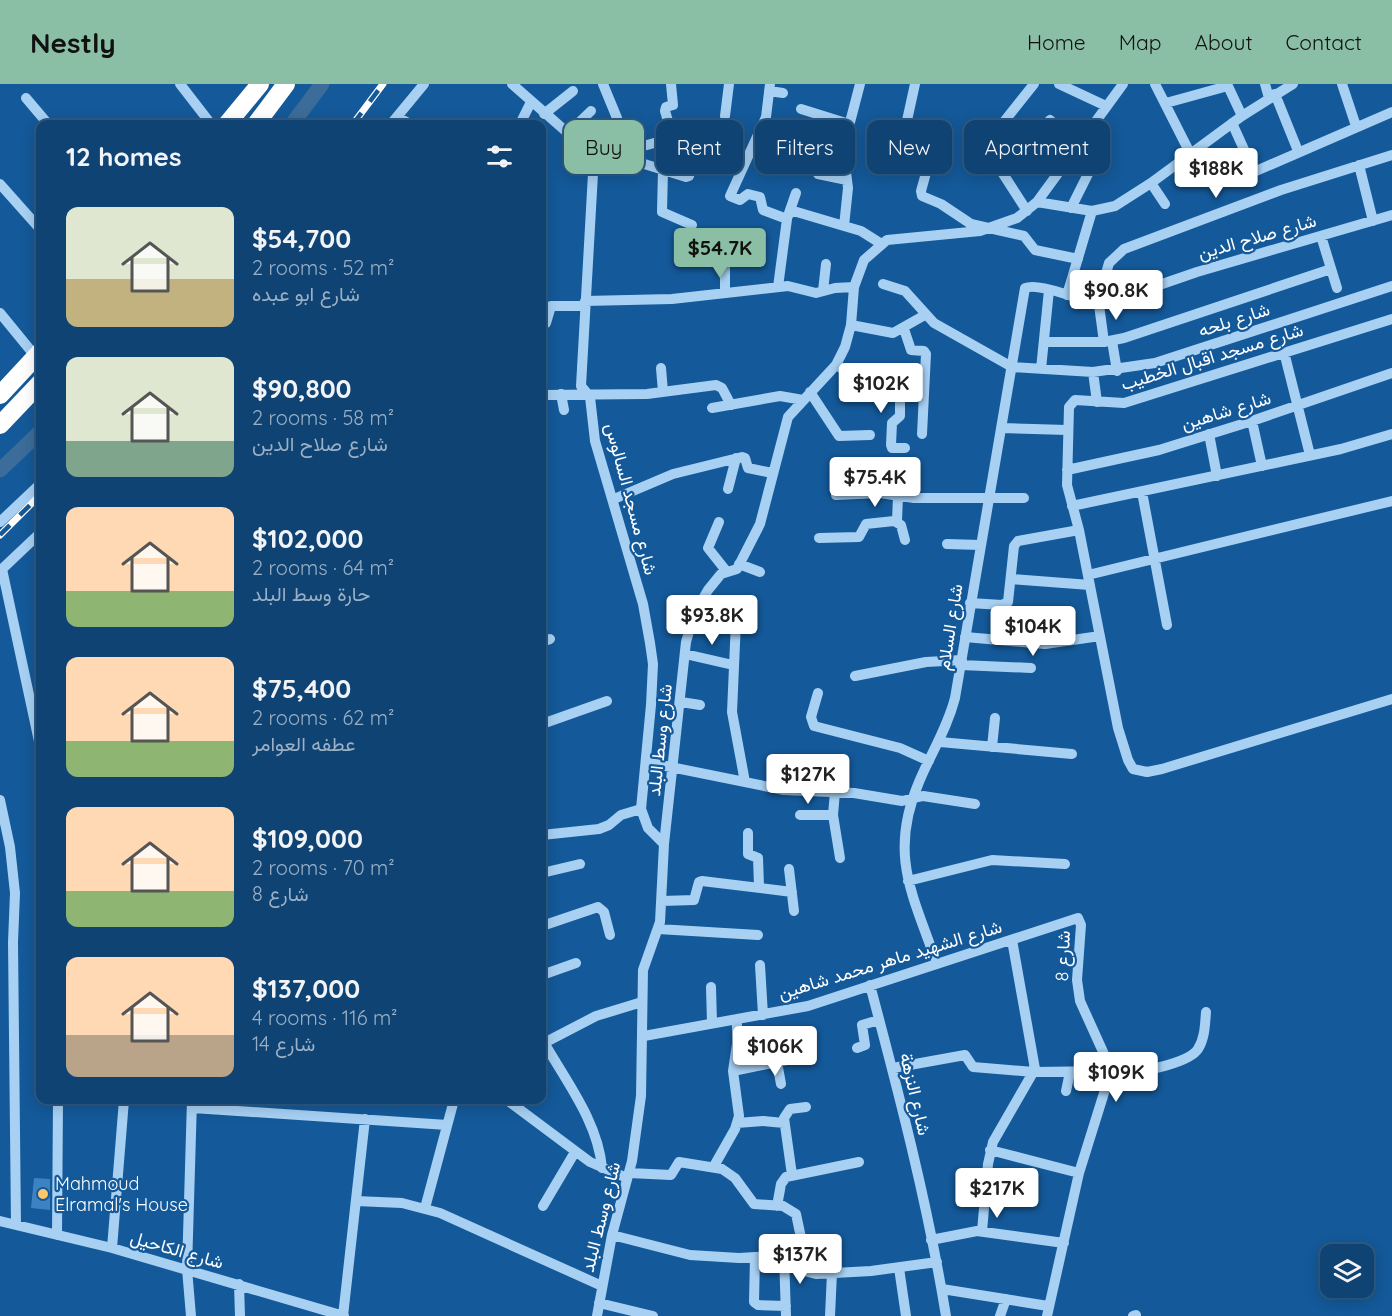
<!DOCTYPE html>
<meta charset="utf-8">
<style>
body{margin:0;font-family:Quicksand,Vazirmatn,sans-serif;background:#1d4e7b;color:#f1f3f6;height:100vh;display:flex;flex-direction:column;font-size:22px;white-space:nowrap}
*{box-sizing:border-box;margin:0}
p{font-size:20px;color:#9bb0c4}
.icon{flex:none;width:33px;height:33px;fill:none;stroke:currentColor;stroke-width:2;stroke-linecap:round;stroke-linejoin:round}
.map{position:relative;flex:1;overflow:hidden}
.side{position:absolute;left:36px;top:36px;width:510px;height:984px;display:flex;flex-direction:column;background:#0f4373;border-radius:12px;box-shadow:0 3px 15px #0003,0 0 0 2px #2f5c85}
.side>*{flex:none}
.guide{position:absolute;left:564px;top:36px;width:570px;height:54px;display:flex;gap:12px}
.tools{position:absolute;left:1320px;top:1160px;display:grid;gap:12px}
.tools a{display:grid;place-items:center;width:54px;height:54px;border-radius:12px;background:#0f4373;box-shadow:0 3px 15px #0003,0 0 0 2px #2f5c85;font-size:30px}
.price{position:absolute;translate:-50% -51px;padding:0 14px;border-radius:6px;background:#fff;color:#222;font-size:20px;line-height:39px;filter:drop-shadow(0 2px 3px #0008)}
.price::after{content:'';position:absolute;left:50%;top:36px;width:18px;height:14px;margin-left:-9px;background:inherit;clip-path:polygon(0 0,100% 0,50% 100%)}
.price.selected{background:#8abfa5;color:#111}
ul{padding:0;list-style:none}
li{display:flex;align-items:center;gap:18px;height:150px;padding:0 30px}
li span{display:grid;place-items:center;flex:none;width:168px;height:120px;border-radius:12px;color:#555}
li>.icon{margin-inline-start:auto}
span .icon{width:72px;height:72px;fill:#fffc;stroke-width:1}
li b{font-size:26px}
h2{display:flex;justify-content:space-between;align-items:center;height:72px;padding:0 30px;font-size:26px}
.pill{padding:0 21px;border-radius:12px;background:#0f4373;box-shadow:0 3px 15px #0003,0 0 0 2px #2f5c85;font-size:21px;line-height:54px}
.pill.selected{background:#8abfa5;color:#111}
header{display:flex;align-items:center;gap:36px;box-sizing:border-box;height:84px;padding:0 30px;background:#8abfa5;color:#111}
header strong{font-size:28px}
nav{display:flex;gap:33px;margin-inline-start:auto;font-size:21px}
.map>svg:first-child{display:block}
</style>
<header>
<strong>Nestly</strong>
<nav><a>Home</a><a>Map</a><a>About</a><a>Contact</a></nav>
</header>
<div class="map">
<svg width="1392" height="1232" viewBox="0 0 1392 1232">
<rect width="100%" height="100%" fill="#145999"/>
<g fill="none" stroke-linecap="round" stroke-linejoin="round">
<!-- canal -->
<path stroke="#3c6c9a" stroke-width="15" d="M292,40L322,0
M0,386L40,348"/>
</g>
<!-- building -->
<path fill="#3d83c1" d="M34,1094L50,1095V1126L31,1124Z"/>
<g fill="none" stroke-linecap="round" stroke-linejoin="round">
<!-- minor -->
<path stroke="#a7d0f3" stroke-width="10" d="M180,0L211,40
M512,0L594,72H607L694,48
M603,0L617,34
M671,0L673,21L666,23L665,27L673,54
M770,0L766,33L730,112L740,116L748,110L760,113L763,126L787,135L778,203
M1059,0L1106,22
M1155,0L1190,69
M1227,0L1242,32
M1265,0L1269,14
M1342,0L1356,42
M769,7L783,9
M1275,10L1298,67
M26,14L48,40
M1166,19L1228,2
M801,25L849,40
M544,30L573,7
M725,32L729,0
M397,33L410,40
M1232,39L1252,83L1256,87L1392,28
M391,40L424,0
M520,40L531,18
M906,41L915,0
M762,42L793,53
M939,42L921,107L922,112L941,120L971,140L1024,152L1035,166L1078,175
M567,50L591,27
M1027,60L1050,36L1079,60
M637,64L638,78L686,93L689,92L697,70
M594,72L581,302L590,313L595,357L643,520L650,559L653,580L651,621L641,725L648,744L664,760
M1359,81L1373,137
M663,86L662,128L692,141
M818,90L847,96
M1151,99L1165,120
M0,100L40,145
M1037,118L1092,127L1115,122L1151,99L1242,32L1293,0
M1071,124L1090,86
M790,126L861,147L880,159
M1027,127L989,68L987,59L1034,0
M788,132L796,109
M844,142L848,104L843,65L860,0
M1321,152L1337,204
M712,163L725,168V209
M883,200L905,207L934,239L1012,283L1093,288L1155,279L1392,202
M823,207L826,180
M1067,211L1092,127
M585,217L672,215L788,202L816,209L835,204L854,203
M1097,220L1109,179L1124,165L1281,106L1392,71
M1099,221L1104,258
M0,229L36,273
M1392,235L1124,319L1075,316L1069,323L1067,401L1079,446L1118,644L1128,676L1133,685L1147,688L1162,685L1392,615
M542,240L546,239L551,222H585
M851,241L893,249L925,231
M904,245L911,266L924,267L926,270L922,350
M1112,257L1117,287
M1044,258H1104L1124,254L1331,185
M1284,268L1310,371
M836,281L856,292L877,297
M661,284L663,308
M1041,285L1049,206
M1093,288L1097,318
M810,308L839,352L870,351
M561,310L564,326
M542,311L647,310L716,301L722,304L731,321
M712,324L780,312L803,316
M1252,337L1262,382
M1001,344L1067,346
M1209,350L1217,392
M905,364H892L891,361L892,339L900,332V307L924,305
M1067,386L1159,366L1252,337L1392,289
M728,405L736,374
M1142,408L1167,541
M836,411L880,409L914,414H1024
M614,415L673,390L742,373L745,374L748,384L772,389
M1072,422L1341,365L1392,350
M897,437L898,412
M0,438L40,400
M719,438L708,464L727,488
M819,454L859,453L866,440L894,437L901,441L905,456
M947,460L980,461
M739,480L760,488
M2,485L40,662
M0,487L40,449
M1088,491L1392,417
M1011,495L1090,501
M970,519L1002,521L1008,518L1014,462L1018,457L1079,446
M736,537L732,628L745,698
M965,553L1045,560L1100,552
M542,558L550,555
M685,570L733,581
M961,581L1031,584
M855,592L926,578L962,576
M818,609L811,633L814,642L900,664L929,677
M681,618L700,621
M542,640L607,617
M940,658L1072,670
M992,663L995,634
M646,678L784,706L854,709L902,717L923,712L975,720
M0,716L10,763L15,809L13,858L16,1141
M800,731H833L840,774
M833,731L835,708
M748,749V770L758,774L759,802
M542,751L599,745L609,741L621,731L641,725
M789,785L794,827
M542,789L580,780
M908,797L992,776L1065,780
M662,817L694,816L699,798L702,797L792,808
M542,842L598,823L604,828L610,851
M658,845L758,851
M937,880C913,811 888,771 919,698C931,669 947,645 955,614L1025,204C1039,198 1083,217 1099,221L1107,219L1197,188L1392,131
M760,881L763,931
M542,891L576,879
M870,901C899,1010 928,1121 946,1232
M711,903L712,939
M644,952L808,922L1078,834L1081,841L1077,896L1080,917L1104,970L1109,993L1079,1089L1047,1232
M542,955C565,996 598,1037 602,1084
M544,959L596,932L642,918
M857,964L865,961L862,941L879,936
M777,978L781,1000
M893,984L965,971L973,983L1034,988L1109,987
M733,987L811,971
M1109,993C1129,989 1187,982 1198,965C1205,954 1205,940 1206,928
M1066,1007L1070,988
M507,1016L590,1078L627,1094
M193,1024L447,1041
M737,1039L763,1037L784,1039
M990,1066L1079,1089
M714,1082L735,1045L739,1032L733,987L737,960V935
M629,1089L671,1091L679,1078L722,1085L735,1094L754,1120L783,1122L796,1130L807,1182
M792,1091L784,1034L790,1025L806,1023
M356,1117L402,1119L440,1129L602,1202
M543,1122L575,1068
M777,1122L781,1100L786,1093L859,1078
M425,1124L454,1016
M0,1137L112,1164L344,1232
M982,1147L988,1080L993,1058L1035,985L1012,856
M57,1151L58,1016
M612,1151L690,1171L739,1174L793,1171L801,1177L808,1188L816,1190L871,1187L937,1178
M931,1156L977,1147L1064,1159
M112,1164L124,1016
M784,1171L786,1232
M755,1173L754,1218L758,1221L786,1222
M899,1184L906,1232
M239,1200L240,1232
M942,1205L1048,1222
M599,1219L653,1232
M191,1232L187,1185L192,1016
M343,1232L365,1035
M597,1232L612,1151L632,1077L641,1012L643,886L660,838L664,760L686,558L694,530L708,506L721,490L737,485L760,440L788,333L836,281L845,263L851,241L854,203L864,176L887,156L980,147L1017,134L1037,118L1123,0
M830,1232L832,1189
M1000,1232L1006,1215
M1133,1232L1136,1231"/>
<!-- highway -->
<path stroke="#fff" stroke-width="18" d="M227,40L260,0
M256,40L286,0
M0,311L40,268
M0,341L40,299"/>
<defs>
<path id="rail" d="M353,40L383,0
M0,451L40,411"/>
</defs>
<!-- rail casing -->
<use href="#rail" stroke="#fff" stroke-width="7"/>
<!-- rail -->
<use href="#rail" stroke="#145999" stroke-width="4.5" stroke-dasharray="14" stroke-linecap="butt"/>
</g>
<!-- markers -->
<circle fill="#ffc769" stroke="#145999" stroke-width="2" cx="43" cy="1110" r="6"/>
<g text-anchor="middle" stroke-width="4.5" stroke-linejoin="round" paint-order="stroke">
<!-- street labels -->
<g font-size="18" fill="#fff" stroke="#145999">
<text transform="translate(1257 153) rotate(-16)" y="6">شارع صلاح الدين</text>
<text transform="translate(1234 236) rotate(-18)" y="6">شارع بلحه</text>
<text transform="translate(1212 273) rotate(-17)" y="6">شارع مسجد اقبال الخطيب</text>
<text transform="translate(1226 327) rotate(-17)" y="6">شارع شاهين</text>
<text transform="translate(631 415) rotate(75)" y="6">شارع مسجد السالوس</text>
<text transform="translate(950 543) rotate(-81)" y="6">شارع السلام</text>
<text transform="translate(660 656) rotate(-84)" y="6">شارع وسط البلد</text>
<text transform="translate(1063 872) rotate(-88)" y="6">شارع 8</text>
<text transform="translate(890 876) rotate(-17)" y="6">شارع الشهيد ماهر محمد شاهين</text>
<text transform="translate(915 1010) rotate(77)" y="6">شارع النزهة</text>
<text transform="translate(601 1133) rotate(-76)" y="6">شارع وسط البلد</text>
<text transform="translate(177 1166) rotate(16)" y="6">شارع الكاحيل</text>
</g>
<!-- poi labels -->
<g font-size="18" fill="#fff" stroke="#145999" text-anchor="start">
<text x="55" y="1106">Mahmoud<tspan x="55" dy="21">Elramal's House</tspan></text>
</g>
</g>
</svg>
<div class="tools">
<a><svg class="icon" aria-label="layers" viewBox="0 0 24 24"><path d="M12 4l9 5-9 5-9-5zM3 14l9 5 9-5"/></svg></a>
</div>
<b class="price" style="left:1216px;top:115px">$188K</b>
<b class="price selected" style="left:720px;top:195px">$54.7K</b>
<b class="price" style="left:1116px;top:237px">$90.8K</b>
<b class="price" style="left:881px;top:330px">$102K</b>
<b class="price" style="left:875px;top:424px">$75.4K</b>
<b class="price" style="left:712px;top:562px">$93.8K</b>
<b class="price" style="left:1033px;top:573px">$104K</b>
<b class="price" style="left:808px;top:721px">$127K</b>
<b class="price" style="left:775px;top:993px">$106K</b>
<b class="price" style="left:1116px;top:1019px">$109K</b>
<b class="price" style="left:997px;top:1135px">$217K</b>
<b class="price" style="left:800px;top:1201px">$137K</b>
<div class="guide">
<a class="pill selected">Buy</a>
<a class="pill">Rent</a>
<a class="pill">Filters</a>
<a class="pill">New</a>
<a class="pill">Apartment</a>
</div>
<section class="side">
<h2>12 homes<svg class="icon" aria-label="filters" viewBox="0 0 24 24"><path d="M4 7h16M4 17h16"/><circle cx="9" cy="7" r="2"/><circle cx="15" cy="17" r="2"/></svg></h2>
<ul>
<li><span style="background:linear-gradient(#dfe7d0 60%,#c2b280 0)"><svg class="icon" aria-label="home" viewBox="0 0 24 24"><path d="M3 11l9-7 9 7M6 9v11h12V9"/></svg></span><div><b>$54,700</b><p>2 rooms · 52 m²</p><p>شارع ابو عبده</p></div></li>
<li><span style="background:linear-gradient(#dfe7d0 70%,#7fa58c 0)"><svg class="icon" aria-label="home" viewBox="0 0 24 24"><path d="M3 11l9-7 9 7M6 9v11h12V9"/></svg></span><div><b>$90,800</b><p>2 rooms · 58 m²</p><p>شارع صلاح الدين</p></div></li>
<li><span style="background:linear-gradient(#ffd9b3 70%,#8fb573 0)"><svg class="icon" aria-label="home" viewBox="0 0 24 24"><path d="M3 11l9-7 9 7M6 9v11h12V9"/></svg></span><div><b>$102,000</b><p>2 rooms · 64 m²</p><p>حارة وسط البلد</p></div></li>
<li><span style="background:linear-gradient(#ffd9b3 70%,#8fb573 0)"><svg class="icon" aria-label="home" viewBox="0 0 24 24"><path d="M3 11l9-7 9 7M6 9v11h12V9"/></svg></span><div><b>$75,400</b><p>2 rooms · 62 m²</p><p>عطفه العوامر</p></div></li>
<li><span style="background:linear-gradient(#ffd9b3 70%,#8fb573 0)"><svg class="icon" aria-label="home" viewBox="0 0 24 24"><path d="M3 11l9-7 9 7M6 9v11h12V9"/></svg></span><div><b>$109,000</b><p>2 rooms · 70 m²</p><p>شارع 8</p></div></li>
<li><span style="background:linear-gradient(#ffd9b3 65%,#b9a48a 0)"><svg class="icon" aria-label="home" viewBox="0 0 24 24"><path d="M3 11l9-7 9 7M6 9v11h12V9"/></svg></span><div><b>$137,000</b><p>4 rooms · 116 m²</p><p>شارع 14</p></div></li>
</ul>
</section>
</div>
